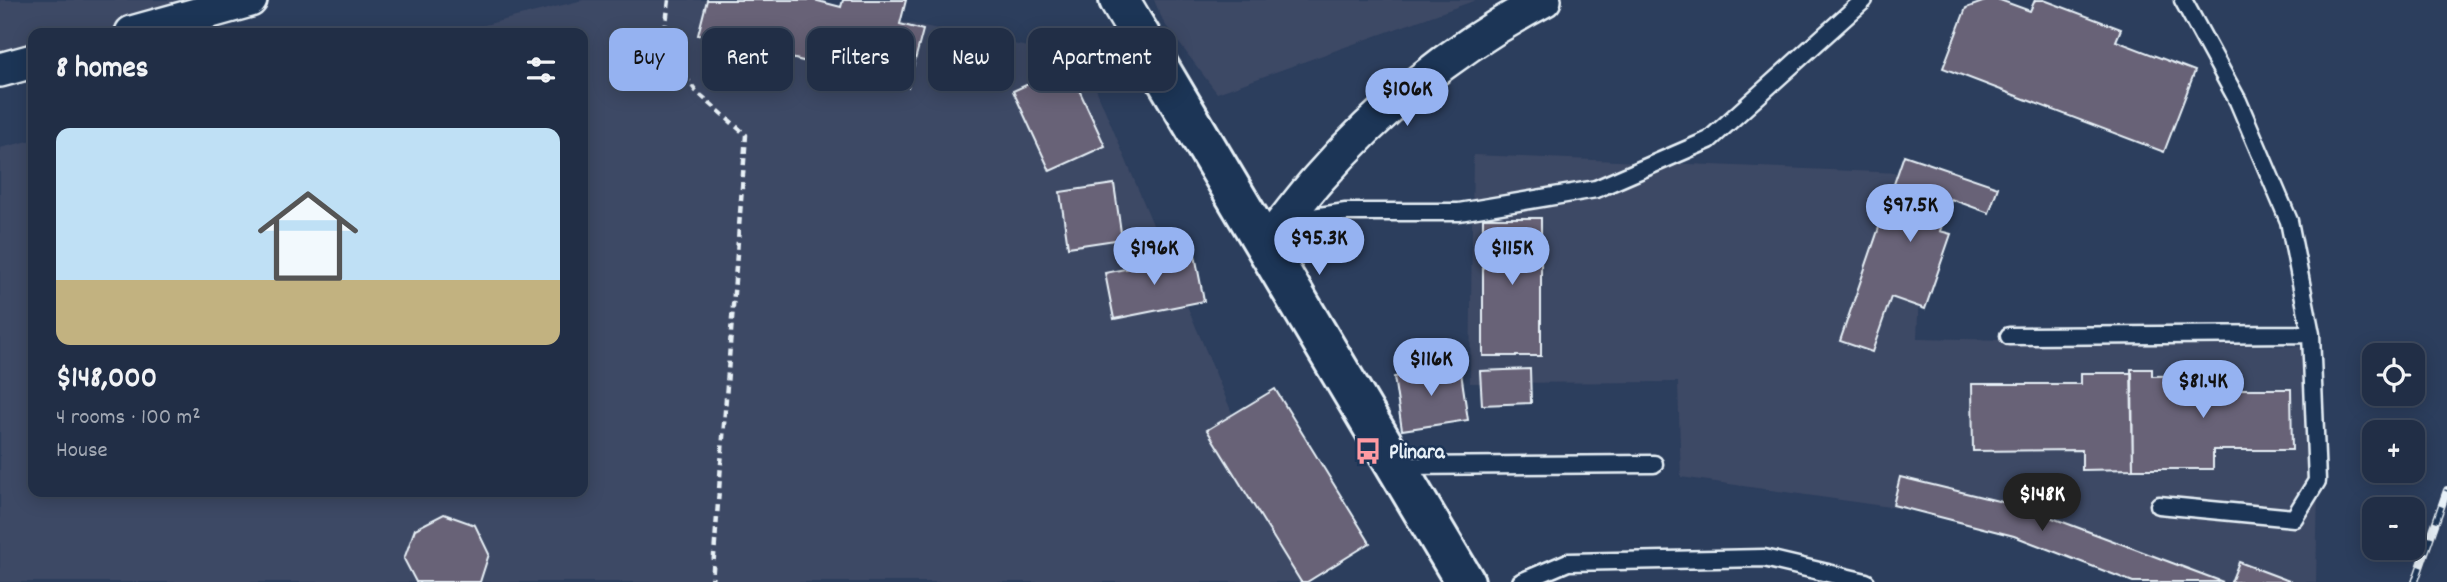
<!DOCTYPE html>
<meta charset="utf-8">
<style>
body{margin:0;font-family:Dekko,sans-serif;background:#29364d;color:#f1f3f6;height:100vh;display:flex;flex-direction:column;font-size:26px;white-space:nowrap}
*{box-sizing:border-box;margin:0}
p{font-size:23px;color:#a2a8b3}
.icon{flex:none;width:38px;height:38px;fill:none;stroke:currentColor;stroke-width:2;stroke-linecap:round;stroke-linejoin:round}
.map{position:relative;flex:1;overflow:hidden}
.details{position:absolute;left:28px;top:28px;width:560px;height:469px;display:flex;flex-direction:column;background:#212e46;border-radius:14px;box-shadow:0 4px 18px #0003,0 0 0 2px #3e4a5f}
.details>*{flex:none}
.hud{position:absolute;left:609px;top:28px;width:665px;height:63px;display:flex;gap:14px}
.controls{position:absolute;left:2362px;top:343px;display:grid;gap:14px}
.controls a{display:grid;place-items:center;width:63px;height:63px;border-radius:14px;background:#212e46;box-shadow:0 4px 18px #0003,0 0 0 2px #3e4a5f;font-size:35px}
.price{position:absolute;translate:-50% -60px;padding:0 16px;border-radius:24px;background:#95b2f1;color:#111;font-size:23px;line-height:46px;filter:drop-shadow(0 2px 4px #0008)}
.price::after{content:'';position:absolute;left:50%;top:42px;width:21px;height:16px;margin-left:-10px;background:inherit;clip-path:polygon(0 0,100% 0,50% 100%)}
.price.selected{background:#222;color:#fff}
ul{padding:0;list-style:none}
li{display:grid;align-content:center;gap:14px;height:371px;padding:0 28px}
li span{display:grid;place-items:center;height:217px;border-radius:14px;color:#555}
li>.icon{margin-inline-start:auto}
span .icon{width:126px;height:126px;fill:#fffc;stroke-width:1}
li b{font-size:30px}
h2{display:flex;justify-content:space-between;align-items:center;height:84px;padding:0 28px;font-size:30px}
.tag{padding:0 24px;border-radius:14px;background:#212e46;box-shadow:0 4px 18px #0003,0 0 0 2px #3e4a5f;font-size:24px;line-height:63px}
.tag.selected{background:#95b2f1;color:#111}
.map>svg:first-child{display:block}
</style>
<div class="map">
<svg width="2447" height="582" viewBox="0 0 2447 582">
<rect width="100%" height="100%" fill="#2c3e5d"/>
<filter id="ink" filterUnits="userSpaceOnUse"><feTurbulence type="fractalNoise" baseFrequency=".0143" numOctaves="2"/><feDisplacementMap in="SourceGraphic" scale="14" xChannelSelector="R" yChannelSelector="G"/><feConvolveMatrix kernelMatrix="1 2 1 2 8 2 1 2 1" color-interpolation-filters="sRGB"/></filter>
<g filter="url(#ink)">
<!-- built -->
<path fill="#3e4965" d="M0,0H250L132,33H33V61L0,70Z
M583,0H793L1083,58L1303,582H0V148L33,140V492H583V33H453Z
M1154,0H1476L1217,93L1164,23Z
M1473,155L1924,174L1917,338L2321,347L2316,582H2133L1987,521L1681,477L1678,382L1470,383Z"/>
<!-- building -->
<path fill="#686277" stroke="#e8f1f8" stroke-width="2" d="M707,0H814L841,7L843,0H906L900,24L923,30L908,87L698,35Z
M1988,0H2000L2030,11L2035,0H2044L2121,29L2116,41L2195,71L2164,152L1943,68L1966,8Z
M1068,66L1105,146L1050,171L1013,91Z
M1904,155L1998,187L1989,213L1951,199L1940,231L1951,234L1925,309L1891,297L1872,352L1840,341Z
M1114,184L1122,239L1068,247L1060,192Z
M1483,218H1541V356H1483Z
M1195,255L1204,301L1114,319L1105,273Z
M1460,366L1468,420L1402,430L1394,377Z
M1530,369L1531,403L1482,405L1480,371Z
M2131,369H2152V376L2223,375V389H2291L2292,450H2213V469H2133Z
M2081,373H2132L2133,469L2082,470V450L1973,451L1972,384H2081Z
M1275,389L1370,543L1307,582H1301L1207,430Z
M1900,477L2023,507L2223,582H2133L2014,536L1893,505Z
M444,514L475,525L489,554L480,582H416L404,559L415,529Z
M2239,562L2292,582H2231Z"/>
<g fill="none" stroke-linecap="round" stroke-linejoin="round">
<defs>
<path id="lane" d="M1287,221L1346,212H1459L1596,189L1709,140L1864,0
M2009,336L2311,334
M1399,466L1654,464
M2159,505L2294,518L2317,481L2311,334L2289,221L2238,101L2183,0
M1521,582L1568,562L1764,558L1866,582"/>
<path id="street" d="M132,33L250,0
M0,70L33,61
M1265,244C1284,223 1300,199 1319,178C1383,105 1458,45 1544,0"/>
<path id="secondary" d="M1119,0L1465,582"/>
</defs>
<!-- lane casing -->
<use href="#lane" stroke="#e8f1f8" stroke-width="21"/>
<!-- street casing -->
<use href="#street" stroke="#e8f1f8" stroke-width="38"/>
<!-- secondary casing -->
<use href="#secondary" stroke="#e8f1f8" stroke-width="44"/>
<!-- path -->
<path stroke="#e8f1f8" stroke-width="4.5" stroke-dasharray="7 5" stroke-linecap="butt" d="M669,0L663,46L696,91L746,135L712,582"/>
<!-- lane -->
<use href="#lane" stroke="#1d3557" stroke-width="16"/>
<!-- street -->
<use href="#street" stroke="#1d3557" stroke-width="33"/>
<!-- secondary -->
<use href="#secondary" stroke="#1d3557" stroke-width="38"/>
<defs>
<path id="rail" d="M2415,582L2447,490"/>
</defs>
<!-- rail casing -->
<use href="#rail" stroke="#e8f1f8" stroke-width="8"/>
<!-- rail -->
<use href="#rail" stroke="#1d3557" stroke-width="5" stroke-dasharray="16" stroke-linecap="butt"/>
</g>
</g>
<!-- icons -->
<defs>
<symbol id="bus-bare" viewBox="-9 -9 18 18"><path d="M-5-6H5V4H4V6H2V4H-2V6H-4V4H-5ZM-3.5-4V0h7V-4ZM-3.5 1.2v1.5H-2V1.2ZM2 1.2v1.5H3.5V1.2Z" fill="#ff9aa2" stroke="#1d3557" stroke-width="2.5" paint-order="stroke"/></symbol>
</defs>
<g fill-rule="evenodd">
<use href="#bus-bare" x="1349" y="432" width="38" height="38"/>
</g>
<g text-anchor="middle" stroke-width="5" stroke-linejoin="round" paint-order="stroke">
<!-- poi labels -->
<g font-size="21" font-weight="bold" fill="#e8f1f8" stroke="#1d3557" text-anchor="start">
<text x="1389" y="458">Plinara</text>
</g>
</g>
</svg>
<div class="controls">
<a><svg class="icon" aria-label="locate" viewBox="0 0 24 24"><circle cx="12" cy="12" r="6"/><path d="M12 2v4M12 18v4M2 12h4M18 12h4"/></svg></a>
<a>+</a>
<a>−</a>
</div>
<b class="price" style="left:1407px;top:128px">$106K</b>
<b class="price" style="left:1910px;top:244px">$97.5K</b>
<b class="price" style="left:1319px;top:277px">$95.3K</b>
<b class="price" style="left:1154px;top:287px">$196K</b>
<b class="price" style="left:1512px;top:287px">$115K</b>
<b class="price" style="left:1431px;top:398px">$116K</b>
<b class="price" style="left:2203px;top:420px">$81.4K</b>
<b class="price selected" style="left:2042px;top:533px">$148K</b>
<div class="hud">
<a class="tag selected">Buy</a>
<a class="tag">Rent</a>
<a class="tag">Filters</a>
<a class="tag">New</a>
<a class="tag">Apartment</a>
</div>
<section class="details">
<h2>8 homes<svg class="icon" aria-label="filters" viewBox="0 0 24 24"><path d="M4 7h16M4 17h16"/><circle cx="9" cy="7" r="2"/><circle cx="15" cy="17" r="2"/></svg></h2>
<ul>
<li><span style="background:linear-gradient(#bfe0f5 70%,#c2b280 0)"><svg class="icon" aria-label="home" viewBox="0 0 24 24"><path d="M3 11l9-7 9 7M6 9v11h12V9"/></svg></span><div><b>$148,000</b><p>4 rooms · 100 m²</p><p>House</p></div></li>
</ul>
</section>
</div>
